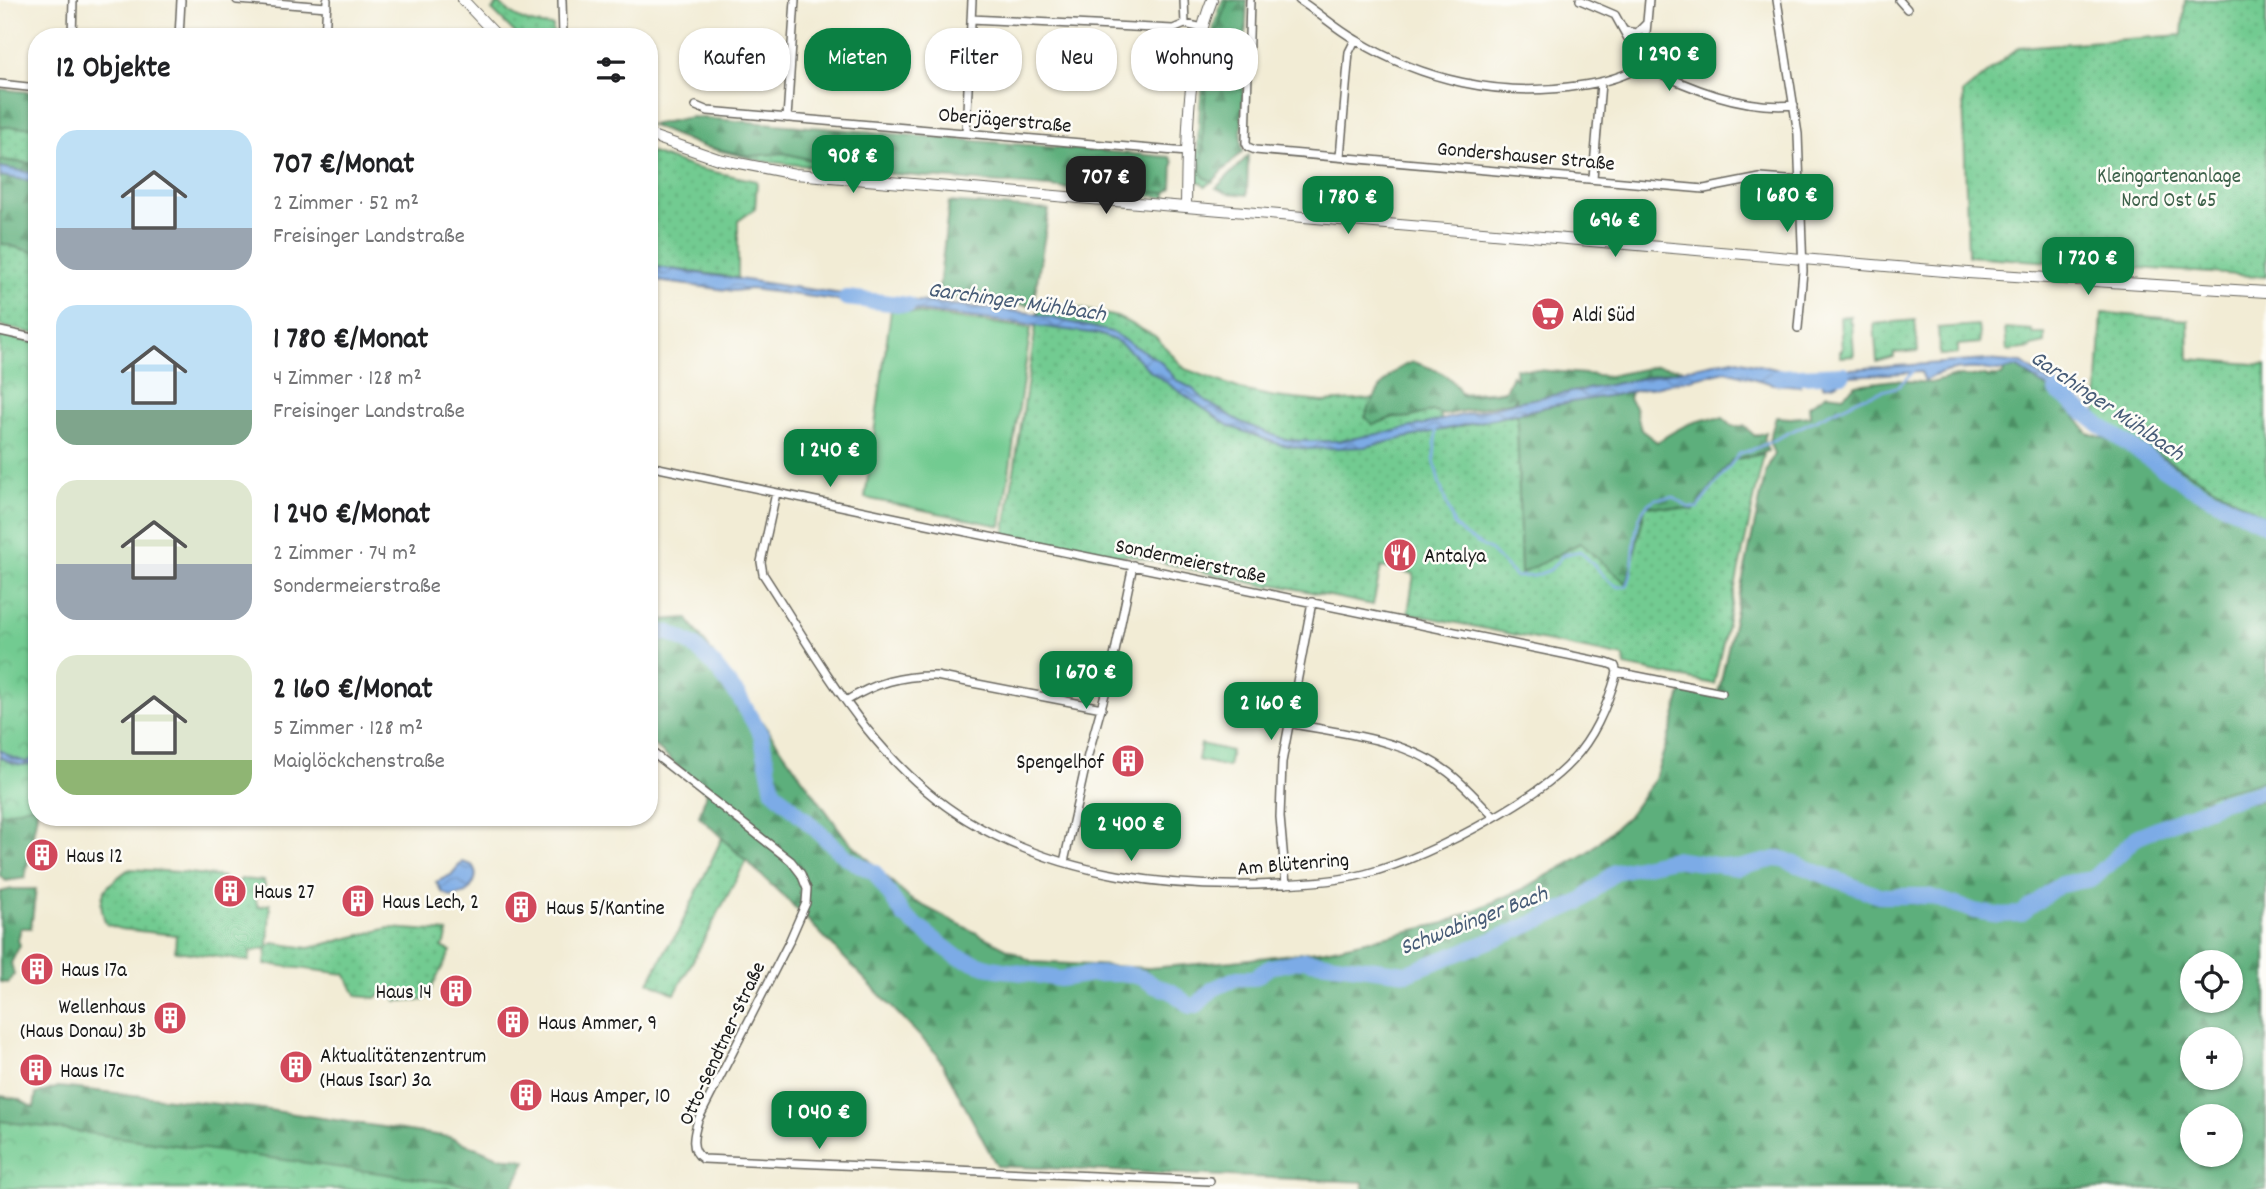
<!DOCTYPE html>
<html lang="de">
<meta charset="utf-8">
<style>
body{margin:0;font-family:Dekko,sans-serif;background:#f6f6f6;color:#202124;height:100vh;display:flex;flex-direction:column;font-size:26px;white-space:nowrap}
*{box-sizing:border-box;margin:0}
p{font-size:23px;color:#757577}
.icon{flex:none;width:38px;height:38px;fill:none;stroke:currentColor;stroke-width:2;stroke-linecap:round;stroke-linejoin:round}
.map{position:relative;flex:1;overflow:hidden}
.sheet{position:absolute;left:28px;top:28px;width:630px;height:798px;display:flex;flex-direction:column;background:#fff;border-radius:28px;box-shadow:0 2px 5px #0004}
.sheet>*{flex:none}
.hud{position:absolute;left:679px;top:28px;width:665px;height:63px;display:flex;gap:14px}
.buttons{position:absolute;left:2180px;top:950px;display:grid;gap:14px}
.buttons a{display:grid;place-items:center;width:63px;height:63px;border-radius:50%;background:#fff;box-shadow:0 2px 5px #0004;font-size:35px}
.price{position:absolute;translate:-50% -60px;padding:0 16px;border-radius:14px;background:#0b8043;color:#fff;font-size:23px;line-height:46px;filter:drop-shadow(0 2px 4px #0008)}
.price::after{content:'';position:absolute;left:50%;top:42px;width:21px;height:16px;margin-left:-10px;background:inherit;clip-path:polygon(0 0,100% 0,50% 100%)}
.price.on{background:#222;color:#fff}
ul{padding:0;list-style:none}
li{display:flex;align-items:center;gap:21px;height:175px;padding:0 28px}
li span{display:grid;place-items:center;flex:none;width:196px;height:140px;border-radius:21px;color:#555}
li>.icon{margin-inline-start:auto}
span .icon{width:84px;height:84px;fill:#fffc;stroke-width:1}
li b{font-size:30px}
h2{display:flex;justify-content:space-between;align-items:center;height:84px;padding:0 28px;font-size:30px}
.pill{padding:0 24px;border-radius:28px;background:#fff;box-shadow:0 2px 5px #0004;font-size:24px;line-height:63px}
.pill.on{background:#0b8043;color:#fff}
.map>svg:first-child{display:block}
</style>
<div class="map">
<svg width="2266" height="1189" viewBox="0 0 2266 1189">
<defs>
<pattern id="grass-dots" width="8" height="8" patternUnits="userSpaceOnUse" patternTransform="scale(1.75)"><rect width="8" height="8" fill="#72cb91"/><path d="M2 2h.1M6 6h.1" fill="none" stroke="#62ae7c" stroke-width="1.8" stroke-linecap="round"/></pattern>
<pattern id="forest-firs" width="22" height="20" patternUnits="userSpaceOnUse" patternTransform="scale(1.75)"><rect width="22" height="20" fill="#5daf7b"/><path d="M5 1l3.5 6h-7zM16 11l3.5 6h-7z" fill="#4c8e64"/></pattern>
<pattern id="wetland-marsh" width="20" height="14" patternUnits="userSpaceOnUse" patternTransform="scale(1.75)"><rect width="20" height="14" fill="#72cb91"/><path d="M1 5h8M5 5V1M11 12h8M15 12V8" fill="none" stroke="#62ae7c"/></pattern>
<pattern id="park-crowns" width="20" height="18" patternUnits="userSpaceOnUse" patternTransform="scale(1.75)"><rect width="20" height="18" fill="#72cb91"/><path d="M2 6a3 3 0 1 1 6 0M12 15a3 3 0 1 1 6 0" fill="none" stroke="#62ae7c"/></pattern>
<pattern id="water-waves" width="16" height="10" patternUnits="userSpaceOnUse" patternTransform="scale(1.75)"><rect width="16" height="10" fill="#7cabe6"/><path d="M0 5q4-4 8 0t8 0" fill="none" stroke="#658aba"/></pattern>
</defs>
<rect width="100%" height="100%" fill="#fdfcf7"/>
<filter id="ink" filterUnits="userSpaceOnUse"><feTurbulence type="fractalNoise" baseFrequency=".0143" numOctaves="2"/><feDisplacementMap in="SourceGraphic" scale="14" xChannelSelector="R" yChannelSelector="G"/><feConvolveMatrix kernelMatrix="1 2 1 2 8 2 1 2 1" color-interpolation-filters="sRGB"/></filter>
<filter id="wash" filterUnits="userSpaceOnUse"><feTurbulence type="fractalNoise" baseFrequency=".00686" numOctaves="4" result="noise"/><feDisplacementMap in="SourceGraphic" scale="28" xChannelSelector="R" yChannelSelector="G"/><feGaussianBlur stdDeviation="1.57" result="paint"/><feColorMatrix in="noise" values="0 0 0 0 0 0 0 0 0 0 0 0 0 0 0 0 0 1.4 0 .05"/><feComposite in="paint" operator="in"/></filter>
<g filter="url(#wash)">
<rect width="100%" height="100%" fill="#f2ecd5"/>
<!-- grass -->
<path fill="url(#grass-dots)" stroke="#477456" stroke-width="2" d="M1223,0H1228C1203,56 1203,113 1202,173L1205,178L1213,181L1205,186L1201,182H1197C1198,119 1200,59 1223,0Z
M2185,0H2266V277L1968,256L1963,93L2019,47L2182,35Z
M499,3C515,20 531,25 553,26V37H519L492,10Z
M0,127H37V164L0,160Z
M701,146L751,156L784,153L855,171L761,161Z
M649,152L695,168L757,181L755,209L738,221V278L649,266Z
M1060,188L1166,193V197Z
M0,243L37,253V334L0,326Z
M1040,300L1117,317L1155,336L1185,369L1246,391L1275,397L1323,402L1505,391L1439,405L1443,430L1517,414L1521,573L1646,505L1693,510L1732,460L1764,454L1714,684L1625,666L1624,657L1408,613L1414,574L1381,567L1373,605L1272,584L1271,587L1128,555L1107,557L1004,537Z
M2102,313L2188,320L2189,359L2266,365V517L2096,418Z
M1851,316L1849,322L1852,323L1854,356L1840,357V351H1842L1840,317Z
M1915,320L1918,351L1894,353V357L1877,362L1874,324Z
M1978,325L1980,343L1958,345V354L1940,355L1938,328Z
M2005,328L2032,330L2033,334H2045V343L2031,346V348L2007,351Z
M722,838L746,861L675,994L649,982L669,944L677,934Z
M129,869L180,872L223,877V898H238V883L241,879L264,881L265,887L253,890L258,907L270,904L268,947L273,943L309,948L389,928L448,932L445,943L441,947L451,951L425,1000L396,1001L395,994L389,988L376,998L357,996L345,974L265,964L267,948L250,952L249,961L175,951L176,935L120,929L106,924C94,894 106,886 129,869Z"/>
<!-- forest -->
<path fill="url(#forest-firs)" stroke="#3c664c" stroke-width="2" fill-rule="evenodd" d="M1228,0H1247L1241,141L1243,151L1213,181L1205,178L1202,173C1203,113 1203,56 1228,0Z
M0,89L37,93V127H0Z
M691,117L1170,157L1173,162L1172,188L1166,193L1060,188L855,171L784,153L751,156L701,146L650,125Z
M1248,156L1247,195L1227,193L1216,188Z
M0,160L37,164V174L0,167Z
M0,176L37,182V253L0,243Z
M949,202L1049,210L1033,306L938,296Z
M1413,362C1435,369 1453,374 1462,396L1505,391L1512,375L1516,380L1515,368L1609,376L1657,366L1683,369L1605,386L1516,402V396L1514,401L1444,415L1432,411L1409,418L1394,417L1373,425L1365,417C1376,393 1387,370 1413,362Z
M2012,367L2018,368L2060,397L2088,433L2158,456L2266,517V1189H1363V1182L997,1166L937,1054L800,912L699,816L707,792L649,741V621L687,618L845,837L910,899L1033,962L1149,968L1233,961L1325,950L1445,923L1521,890L1587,853L1628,816L1655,778L1675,717L1682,688L1710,695L1719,690L1766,471L1774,454L1769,441L1776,417L1791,418L1810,416L1809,406L1827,394L1843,396L1856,385L1894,380L1931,383L1956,376H2002L2005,369ZM2193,962H2231V1001H2193ZM2193,1040H2231V1078H2193ZM2193,1116H2231V1155H2193Z
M1631,392L1629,399L1635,407L1641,430L1657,442C1680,427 1695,418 1723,418L1732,426H1744L1755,436L1766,432L1764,440L1768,451L1732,460L1694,510L1646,505L1627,584L1580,543L1521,574L1517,414L1554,405Z
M37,762V813L25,878L6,881L0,876V776Z
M12,889H36L31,928H21L18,940L20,945L11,963L14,974L8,983L0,982V892Z
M59,1087L255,1108L449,1137L499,1157C509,1159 516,1157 526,1161L512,1189H88L0,1178V1096L18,1099L34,1108L36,1094Z"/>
<!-- wetland -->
<path fill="url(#wetland-marsh)" stroke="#477456" stroke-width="2" d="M2266,780V800L2254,802L2198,798Z"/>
<!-- park -->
<path fill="url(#park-crowns)" stroke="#477456" stroke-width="2" d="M0,336L37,343V804L0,814Z
M0,1121L496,1189H0Z"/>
<!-- pitch -->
<path fill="#72cb91" stroke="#477456" stroke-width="2" d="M891,310L1031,328L1001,526L865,498Z
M1201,744L1231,751L1228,767L1198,760Z"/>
<!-- water -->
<path fill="url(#water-waves)" stroke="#4c6481" stroke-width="2" d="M0,167L37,174V182L0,176Z
M649,266L842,294L868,295L867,304L750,289L734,291L649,280Z
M888,298L1031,313L1111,332L1160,361L1176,380L1193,389L1207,402L1243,423L1283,439L1302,441H1339L1400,430L1516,402L1605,386L1733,359L1797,374L1800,386L1773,384L1726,371L1631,392L1554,405L1365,447L1306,449L1278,444L1229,426L1150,371L1129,350L1116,341L1099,334L888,307Z
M1987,360L2022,363L2074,400L2068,407L2060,396L2018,368C2011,367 2004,372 1996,371C1973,367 1946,368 1925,381L1921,372L1850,376L1833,385L1823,386L1821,371Z
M0,750L13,758L26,762L37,757V762C22,768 13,764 0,757Z
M462,862L472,865C480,875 474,885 466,893L451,897L442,892L436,882L451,875Z"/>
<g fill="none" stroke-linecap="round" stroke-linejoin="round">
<!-- stream -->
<path stroke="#7cabe6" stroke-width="2.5" d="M1434,429L1436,432L1434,459L1439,482L1454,525L1464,535L1491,551L1516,577L1534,576L1550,570L1563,555L1580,551L1609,581L1618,587L1627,586C1639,562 1627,510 1656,499C1661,498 1668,498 1673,497L1688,507L1697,508L1739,454L1759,447L1863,397L1899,386L1913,371"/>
<!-- river -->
<path stroke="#7cabe6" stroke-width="16" d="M846,298L908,305
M1778,377L1843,374
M2056,391L2101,426L2189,486L2266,525
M649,632L670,633L693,645L713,664L739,697L761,735L773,790L847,858L875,873L904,916L956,956L991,968L1060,979L1091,974H1127L1143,978L1155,986L1171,991L1190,1006L1197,1005L1213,989L1237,978H1254L1270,967L1303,960L1407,973L1513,932L1580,902L1615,872L1673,859L1738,868L1780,858L1879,896H1929L1975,911L1997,915L2021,914L2060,884L2093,879L2138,836L2222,802L2266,790"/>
</g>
</g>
<g filter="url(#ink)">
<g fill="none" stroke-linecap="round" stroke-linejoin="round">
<defs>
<path id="minor" d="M237,0L327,7
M562,0L563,37
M1184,0L1185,24
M1250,0L1246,143L1248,147L1255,150L1704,189L1760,178L1801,181
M1299,0C1318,12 1336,29 1356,40C1422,80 1500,98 1577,86C1601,83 1623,78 1643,65
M1580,0L1615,15L1635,51L1644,55L1643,65C1688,88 1742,110 1794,105
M1777,0L1798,134L1803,271L1798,328
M1899,0L1907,9
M971,19L1173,29L1185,24L1203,28
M1624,31L1637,33L1646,24
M72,37L73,0
M179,37L181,0
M325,37L327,0
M1644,55L1649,0
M0,84L37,88
M696,106L708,111L1187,152
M787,118L795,0
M966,133L972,0
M1340,157L1349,52L1355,40
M1593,178L1601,83
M0,331L37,339
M649,466C968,533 1287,599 1607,663L1615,666L1617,672L1722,693
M776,493L761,562L763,574C821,663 873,763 967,820C1059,876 1174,890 1279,884C1308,883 1337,881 1365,874C1410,862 1453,841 1493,818C1563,777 1594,753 1617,672
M846,701C875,683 902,675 936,676L1102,708
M1289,723C1342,734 1403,738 1448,772C1465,785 1479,801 1494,817
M649,750L791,861L801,874L807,889L806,903L789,942L698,1120C694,1134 689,1150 703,1159L1210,1181
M1064,862L1088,755L1110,676L1133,565
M1286,884L1280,817L1282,762L1312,602"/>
<path id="secondary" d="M463,0L498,37
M649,135L718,159L795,174L1968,273L2266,292
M1186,206C1187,137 1186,66 1212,0"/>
</defs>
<!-- minor casing -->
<use href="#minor" stroke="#67655d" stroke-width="10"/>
<!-- secondary casing -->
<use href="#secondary" stroke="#67655d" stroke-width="12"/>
<!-- minor -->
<use href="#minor" stroke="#fff" stroke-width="7"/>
<!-- secondary -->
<use href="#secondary" stroke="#fff" stroke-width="10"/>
</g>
</g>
<!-- icons -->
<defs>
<symbol id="supermarket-disc" viewBox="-11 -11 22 22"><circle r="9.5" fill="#d1495b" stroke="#fdfcf7"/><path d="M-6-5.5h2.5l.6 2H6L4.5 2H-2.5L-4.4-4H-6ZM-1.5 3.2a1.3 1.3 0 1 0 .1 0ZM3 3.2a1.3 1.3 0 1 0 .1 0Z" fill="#fff"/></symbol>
<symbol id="restaurant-disc" viewBox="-11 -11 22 22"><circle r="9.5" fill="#d1495b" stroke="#fdfcf7"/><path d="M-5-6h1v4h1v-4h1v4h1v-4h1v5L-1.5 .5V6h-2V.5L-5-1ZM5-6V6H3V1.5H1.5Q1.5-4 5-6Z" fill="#fff"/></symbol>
<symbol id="building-disc" viewBox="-11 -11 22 22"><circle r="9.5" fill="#d1495b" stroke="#fdfcf7"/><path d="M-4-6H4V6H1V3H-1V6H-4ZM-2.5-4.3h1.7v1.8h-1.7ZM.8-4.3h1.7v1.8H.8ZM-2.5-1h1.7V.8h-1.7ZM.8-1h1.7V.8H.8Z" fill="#fff"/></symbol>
</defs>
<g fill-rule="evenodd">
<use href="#supermarket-disc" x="1529" y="295" width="38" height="38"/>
<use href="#restaurant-disc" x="1381" y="536" width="38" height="38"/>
<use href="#building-disc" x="1109" y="742" width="38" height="38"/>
<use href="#building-disc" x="23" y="836" width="38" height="38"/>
<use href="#building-disc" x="211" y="872" width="38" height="38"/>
<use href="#building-disc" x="339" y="882" width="38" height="38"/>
<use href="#building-disc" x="502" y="888" width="38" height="38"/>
<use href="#building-disc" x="18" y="950" width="38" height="38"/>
<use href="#building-disc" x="437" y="972" width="38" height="38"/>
<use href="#building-disc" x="151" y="999" width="38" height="38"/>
<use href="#building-disc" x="494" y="1003" width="38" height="38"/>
<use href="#building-disc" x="277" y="1048" width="38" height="38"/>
<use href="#building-disc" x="17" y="1051" width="38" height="38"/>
<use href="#building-disc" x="507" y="1076" width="38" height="38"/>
</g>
<g text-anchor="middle" stroke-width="5" stroke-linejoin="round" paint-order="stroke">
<!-- street labels -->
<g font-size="21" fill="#1c1c1c" stroke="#fdfcf7">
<text transform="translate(1005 119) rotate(5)" y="7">Oberjägerstraße</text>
<text transform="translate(1526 155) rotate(5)" y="7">Gondershauser Straße</text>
<text transform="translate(1191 560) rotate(12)" y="7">Sondermeierstraße</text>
<text transform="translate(1293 863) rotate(-5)" y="7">Am Blütenring</text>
<text transform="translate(721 1043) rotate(-65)" y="7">Otto-Sendtner-Straße</text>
</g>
<!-- park labels -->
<g font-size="21" fill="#3e624b" stroke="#fdfcf7">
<text x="2169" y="182">Kleingartenanlage<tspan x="2169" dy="24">Nord Ost 65</tspan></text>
</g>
<!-- poi labels -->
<g font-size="21" fill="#1c1c1c" stroke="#fdfcf7" text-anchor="start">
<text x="1572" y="321">Aldi Süd</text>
<text x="1424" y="562">Antalya</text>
<text x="1104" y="768" text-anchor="end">Spengelhof</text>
<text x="66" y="862">Haus 12</text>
<text x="254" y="898">Haus 27</text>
<text x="382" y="908">Haus Lech, 2</text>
<text x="546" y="914">Haus 5/Kantine</text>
<text x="61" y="976">Haus 17a</text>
<text x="432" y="998" text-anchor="end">Haus 14</text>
<text x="146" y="1013" text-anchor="end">Wellenhaus<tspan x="146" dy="24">(Haus Donau) 3b</tspan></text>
<text x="538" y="1029">Haus Ammer, 9</text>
<text x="320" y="1062">Aktualitätenzentrum<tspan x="320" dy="24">(Haus Isar) 3a</tspan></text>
<text x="60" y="1077">Haus 17c</text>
<text x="550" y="1102">Haus Amper, 10</text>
</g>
<!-- water labels -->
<g font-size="23" font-style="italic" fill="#475c77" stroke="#fdfcf7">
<text transform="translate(1017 300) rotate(8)" y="8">Garchinger Mühlbach</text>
<text transform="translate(2108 404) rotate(34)" y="8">Garchinger Mühlbach</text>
<text transform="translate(1473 919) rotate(-21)" y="8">Schwabinger Bach</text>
</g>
</g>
</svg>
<div class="buttons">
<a><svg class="icon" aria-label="locate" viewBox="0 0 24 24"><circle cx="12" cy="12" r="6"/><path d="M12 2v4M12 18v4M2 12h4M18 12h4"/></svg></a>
<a>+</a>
<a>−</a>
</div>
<b class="price" style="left:1669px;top:93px">1 290 €</b>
<b class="price" style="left:853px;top:195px">908 €</b>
<b class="price on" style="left:1106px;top:216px">707 €</b>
<b class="price" style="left:1787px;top:234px">1 680 €</b>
<b class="price" style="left:1348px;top:236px">1 780 €</b>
<b class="price" style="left:1615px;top:259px">696 €</b>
<b class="price" style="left:2088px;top:297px">1 720 €</b>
<b class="price" style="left:830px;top:489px">1 240 €</b>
<b class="price" style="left:1086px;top:711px">1 670 €</b>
<b class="price" style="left:1271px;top:742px">2 160 €</b>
<b class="price" style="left:1131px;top:863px">2 400 €</b>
<b class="price" style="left:819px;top:1151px">1 040 €</b>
<div class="hud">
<a class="pill">Kaufen</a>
<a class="pill on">Mieten</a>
<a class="pill">Filter</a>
<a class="pill">Neu</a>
<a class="pill">Wohnung</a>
</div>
<section class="sheet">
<h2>12 Objekte<svg class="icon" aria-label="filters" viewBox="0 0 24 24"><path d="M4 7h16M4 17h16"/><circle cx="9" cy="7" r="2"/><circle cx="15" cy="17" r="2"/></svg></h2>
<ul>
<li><span style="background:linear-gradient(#bfe0f5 70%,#9aa5b1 0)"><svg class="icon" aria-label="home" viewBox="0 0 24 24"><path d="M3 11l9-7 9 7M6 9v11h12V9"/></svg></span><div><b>707 €/Monat</b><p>2 Zimmer · 52 m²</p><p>Freisinger Landstraße</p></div></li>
<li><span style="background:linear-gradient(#bfe0f5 75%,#7fa58c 0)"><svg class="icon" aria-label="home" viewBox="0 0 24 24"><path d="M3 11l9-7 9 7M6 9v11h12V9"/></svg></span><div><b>1 780 €/Monat</b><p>4 Zimmer · 128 m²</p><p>Freisinger Landstraße</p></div></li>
<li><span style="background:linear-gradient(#dfe7d0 60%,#9aa5b1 0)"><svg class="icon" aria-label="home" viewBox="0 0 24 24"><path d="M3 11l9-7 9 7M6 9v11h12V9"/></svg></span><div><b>1 240 €/Monat</b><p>2 Zimmer · 74 m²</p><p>Sondermeierstraße</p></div></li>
<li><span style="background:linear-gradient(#dfe7d0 75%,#8fb573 0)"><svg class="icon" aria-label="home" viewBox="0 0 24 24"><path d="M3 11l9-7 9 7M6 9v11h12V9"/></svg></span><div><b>2 160 €/Monat</b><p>5 Zimmer · 128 m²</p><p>Maiglöckchenstraße</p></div></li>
</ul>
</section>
</div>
